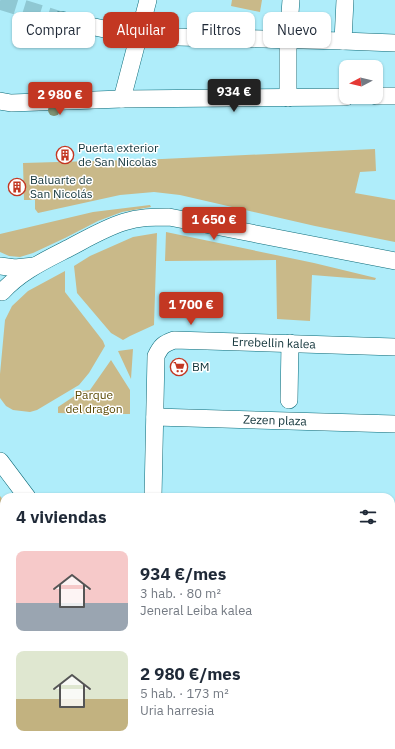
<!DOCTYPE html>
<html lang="es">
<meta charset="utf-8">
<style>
body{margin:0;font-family:"IBM Plex Sans",sans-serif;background:#f2f2f3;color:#1f2937;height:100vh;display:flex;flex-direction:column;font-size:15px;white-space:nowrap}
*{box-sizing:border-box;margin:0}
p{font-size:13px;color:#747a83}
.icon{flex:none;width:22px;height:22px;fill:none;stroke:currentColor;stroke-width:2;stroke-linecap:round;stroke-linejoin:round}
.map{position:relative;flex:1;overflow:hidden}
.panel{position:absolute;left:0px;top:493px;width:395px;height:256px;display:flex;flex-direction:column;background:#fff;border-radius:12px 12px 0 0;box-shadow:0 1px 3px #0004}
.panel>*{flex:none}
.guide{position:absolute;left:12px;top:12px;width:371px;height:36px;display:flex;gap:8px}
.needle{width:26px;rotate:263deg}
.fabs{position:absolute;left:339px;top:60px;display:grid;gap:8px}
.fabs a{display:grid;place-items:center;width:44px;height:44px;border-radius:8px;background:#fff;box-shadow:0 1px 3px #0004;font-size:20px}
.price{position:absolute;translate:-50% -34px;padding:0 9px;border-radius:4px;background:#c33722;color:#fff;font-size:13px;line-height:26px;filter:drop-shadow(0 1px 2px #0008)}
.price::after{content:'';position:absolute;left:50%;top:24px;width:12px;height:9px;margin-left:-6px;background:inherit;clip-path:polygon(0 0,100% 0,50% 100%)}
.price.on{background:#222;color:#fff}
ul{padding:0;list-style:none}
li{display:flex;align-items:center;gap:12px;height:100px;padding:0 16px}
li span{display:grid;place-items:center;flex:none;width:112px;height:80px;border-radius:8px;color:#555}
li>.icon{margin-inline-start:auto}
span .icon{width:48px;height:48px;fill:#fffc;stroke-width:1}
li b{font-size:17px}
h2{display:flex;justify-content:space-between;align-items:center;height:48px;padding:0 16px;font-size:17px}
.chip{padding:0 14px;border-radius:8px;background:#fff;box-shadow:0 1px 3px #0004;font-size:14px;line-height:36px}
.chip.on{background:#c33722;color:#fff}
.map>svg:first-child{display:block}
</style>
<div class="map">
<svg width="395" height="749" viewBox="0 0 395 749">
<rect width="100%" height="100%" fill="#afedfa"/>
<!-- green -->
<path fill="#c9b989" d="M232,0H262L260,12L231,6Z
M375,149L376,171L360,172L355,193L395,200V242L315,226L180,195L154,192L120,195L38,213L35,209V200H24L23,163L162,159Z
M150,205L151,207L122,212L98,221L65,238L33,253L20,257L9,256L0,252V234L93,212Z
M166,232L314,263L376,278L375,280L312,275L310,321L277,319L276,260L165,261Z
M157,233L154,325L130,336L123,340L111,333L77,293L74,266L90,256L133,237Z
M65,271V292L103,341L105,346L89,373L79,385L37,410L30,412L13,410L6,406L0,398V374L5,320L12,306L28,291Z
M133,349L131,379L118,351Z
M111,360L130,390V414H95L58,413V407L82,391L90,390Z
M0,496L4,501V580L0,579Z"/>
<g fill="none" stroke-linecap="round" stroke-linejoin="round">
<!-- minor-tunnel -->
<path stroke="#8fc8d3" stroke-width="17" stroke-dasharray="17 8" stroke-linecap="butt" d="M0,1L61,20"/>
<defs>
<g id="minor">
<path d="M61,20L138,36L343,41L395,43"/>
<path d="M343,41L345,0"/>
<path d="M376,96H395"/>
<path d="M288,98V39L291,0"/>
<path d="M122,99L148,0"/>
<path d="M0,101L11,103L122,99L346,97"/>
<path d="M0,266L15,268L34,266"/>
<path d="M2,292C21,271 46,260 71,247C88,238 105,228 124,222C139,217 153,217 169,217L395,261"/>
<path d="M289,400L290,343"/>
<path id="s1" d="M155,417L395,424"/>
<path d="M0,461L27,497"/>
<path id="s2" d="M153,497L156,356C161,346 163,344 174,340L395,347"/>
<path d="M391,555L395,566"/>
<path d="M391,659H395"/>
<path d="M104,749V745"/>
</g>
</defs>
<!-- minor casing -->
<use href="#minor" stroke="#096977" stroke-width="18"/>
<!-- minor -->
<use href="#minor" stroke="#fff" stroke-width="17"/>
</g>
<!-- trees -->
<circle fill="#819373" cx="54" cy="110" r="6"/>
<!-- icons -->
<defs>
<symbol id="building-ring" viewBox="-11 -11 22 22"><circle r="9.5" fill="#fff" stroke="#c33722" stroke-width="1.5"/><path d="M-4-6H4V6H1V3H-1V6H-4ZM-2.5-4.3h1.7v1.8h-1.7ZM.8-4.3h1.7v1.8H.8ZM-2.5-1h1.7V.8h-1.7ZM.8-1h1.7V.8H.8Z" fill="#c33722"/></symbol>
<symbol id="supermarket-ring" viewBox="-11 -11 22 22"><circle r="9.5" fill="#fff" stroke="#c33722" stroke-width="1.5"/><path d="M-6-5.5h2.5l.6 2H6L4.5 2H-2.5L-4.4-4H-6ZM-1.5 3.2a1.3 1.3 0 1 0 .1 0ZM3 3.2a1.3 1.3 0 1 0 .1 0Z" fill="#c33722"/></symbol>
</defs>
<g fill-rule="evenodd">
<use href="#building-ring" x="55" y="145" width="20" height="20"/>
<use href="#building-ring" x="7" y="177" width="20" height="20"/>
<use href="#supermarket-ring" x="169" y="357" width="20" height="20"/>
</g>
<g text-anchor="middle" stroke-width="3" stroke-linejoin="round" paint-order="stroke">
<!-- poi labels -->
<g font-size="12" fill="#113339" stroke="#fff" text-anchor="start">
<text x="78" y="152">Puerta exterior<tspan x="78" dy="14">de San Nicolas</tspan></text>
<text x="30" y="184">Baluarte de<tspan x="30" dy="14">San Nicolás</tspan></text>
<text x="192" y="371">BM</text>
</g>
<!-- street labels -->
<g font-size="12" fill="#113339" stroke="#fff">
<text dy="4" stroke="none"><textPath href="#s2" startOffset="266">Errebellin kalea</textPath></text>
<text dy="4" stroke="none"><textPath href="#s1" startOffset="120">Zezen plaza</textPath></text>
</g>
<!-- park labels -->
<g font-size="12" fill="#5c4a04" stroke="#fff">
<text x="94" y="399">Parque<tspan x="94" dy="14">del dragon</tspan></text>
</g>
</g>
</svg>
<div class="fabs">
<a><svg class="needle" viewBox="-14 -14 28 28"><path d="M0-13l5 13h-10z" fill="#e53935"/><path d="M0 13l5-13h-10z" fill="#747a83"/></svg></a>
</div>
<b class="price on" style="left:234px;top:113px">934 €</b>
<b class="price" style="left:60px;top:116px">2 980 €</b>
<b class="price" style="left:214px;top:241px">1 650 €</b>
<b class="price" style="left:191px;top:326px">1 700 €</b>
<div class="guide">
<a class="chip">Comprar</a>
<a class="chip on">Alquilar</a>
<a class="chip">Filtros</a>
<a class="chip">Nuevo</a>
</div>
<section class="panel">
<h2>4 viviendas<svg class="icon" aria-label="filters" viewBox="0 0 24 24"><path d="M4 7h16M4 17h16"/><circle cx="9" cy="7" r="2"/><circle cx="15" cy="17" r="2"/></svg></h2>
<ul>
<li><span style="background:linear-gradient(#f6c9c9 65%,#9aa5b1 0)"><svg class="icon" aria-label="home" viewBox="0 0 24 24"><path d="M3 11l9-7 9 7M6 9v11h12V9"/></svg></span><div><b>934 €/mes</b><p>3 hab. · 80 m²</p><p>Jeneral Leiba kalea</p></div></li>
<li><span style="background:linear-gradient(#dfe7d0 60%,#c2b280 0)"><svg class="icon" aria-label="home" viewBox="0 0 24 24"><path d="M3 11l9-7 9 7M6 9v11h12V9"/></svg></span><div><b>2 980 €/mes</b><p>5 hab. · 173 m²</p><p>Uria harresia</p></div></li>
</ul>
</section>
</div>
